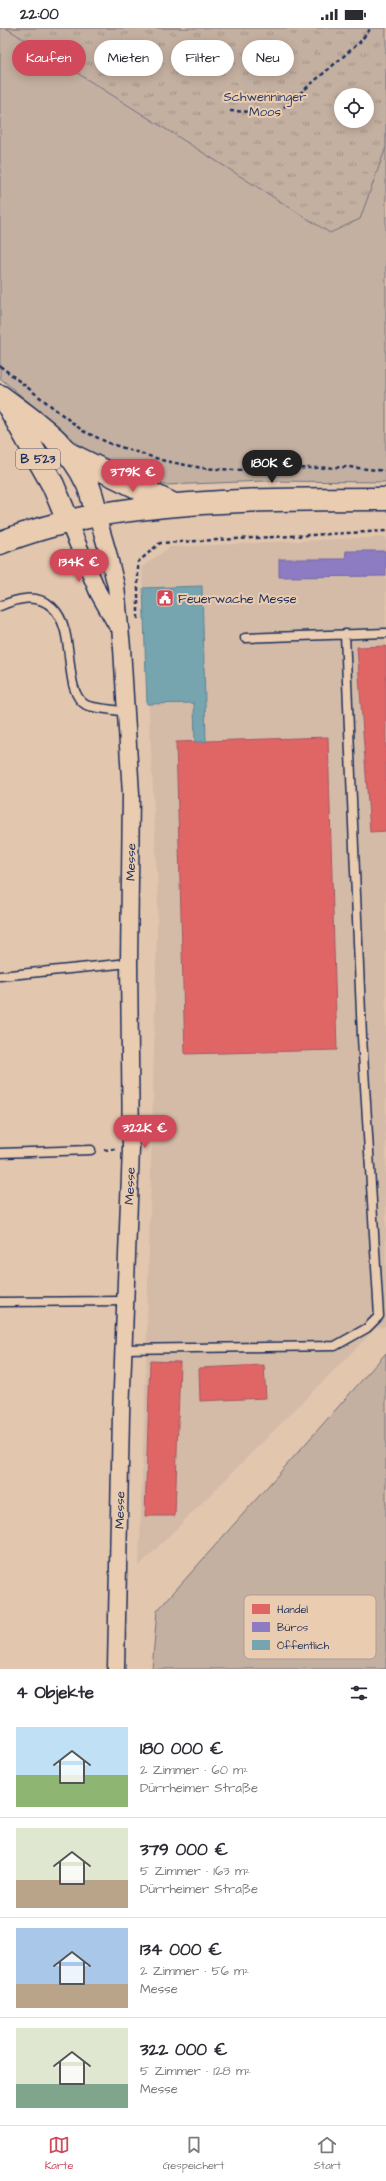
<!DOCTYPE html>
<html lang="de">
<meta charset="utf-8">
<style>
body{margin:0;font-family:"Architects Daughter",sans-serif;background:#f2f2f3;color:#2b2b33;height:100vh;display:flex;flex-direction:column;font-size:15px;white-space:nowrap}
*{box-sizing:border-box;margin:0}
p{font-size:13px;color:#7c7c81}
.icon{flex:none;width:22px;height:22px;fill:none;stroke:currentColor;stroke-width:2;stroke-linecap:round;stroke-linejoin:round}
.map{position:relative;height:1641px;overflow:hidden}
.side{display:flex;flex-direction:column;background:#fff;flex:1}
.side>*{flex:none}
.banner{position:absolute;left:12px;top:12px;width:362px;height:36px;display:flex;gap:8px}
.buttons{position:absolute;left:334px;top:60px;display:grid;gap:8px}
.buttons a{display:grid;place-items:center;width:40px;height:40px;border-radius:50%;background:#fff;box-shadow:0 2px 10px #0003;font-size:20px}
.price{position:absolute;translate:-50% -34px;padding:0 9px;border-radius:14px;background:#d1495b;color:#fff;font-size:13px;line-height:26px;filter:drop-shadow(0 1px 2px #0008)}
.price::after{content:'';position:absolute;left:50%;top:24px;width:12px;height:9px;margin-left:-6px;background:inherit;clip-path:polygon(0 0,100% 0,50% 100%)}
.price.active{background:#222;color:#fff}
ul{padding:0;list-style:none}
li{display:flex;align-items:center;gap:12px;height:100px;padding:0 16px}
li+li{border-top:1px solid #e1e1e2}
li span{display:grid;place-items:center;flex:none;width:112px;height:80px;border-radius:0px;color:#555}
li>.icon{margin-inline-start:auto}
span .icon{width:48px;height:48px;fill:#fffc;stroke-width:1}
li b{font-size:17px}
h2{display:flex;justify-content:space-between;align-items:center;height:48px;padding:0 16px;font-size:17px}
.tag{padding:0 14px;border-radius:18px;background:#fff;box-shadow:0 2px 10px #0003;font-size:14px;line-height:36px}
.tag.active{background:#d1495b;color:#fff}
.status{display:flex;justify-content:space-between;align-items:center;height:28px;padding:0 20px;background:#fff;direction:ltr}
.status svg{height:11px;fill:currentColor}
.dock{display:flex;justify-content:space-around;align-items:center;height:56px;border-top:1px solid #e1e1e2;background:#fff;font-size:11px;color:#7c7c81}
.dock a{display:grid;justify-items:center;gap:2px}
.dock .active{color:#d1495b}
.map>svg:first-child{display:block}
</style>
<div class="status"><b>22:00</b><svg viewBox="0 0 49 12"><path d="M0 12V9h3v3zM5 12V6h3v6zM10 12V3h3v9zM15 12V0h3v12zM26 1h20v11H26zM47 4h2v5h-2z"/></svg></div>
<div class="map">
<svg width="386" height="1641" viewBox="0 0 386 1641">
<defs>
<pattern id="park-tufts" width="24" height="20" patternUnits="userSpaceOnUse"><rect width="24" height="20" fill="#c4b0a1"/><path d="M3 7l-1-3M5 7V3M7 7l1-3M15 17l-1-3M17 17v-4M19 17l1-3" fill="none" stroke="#9e9086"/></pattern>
</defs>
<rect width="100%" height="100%" fill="#e2c6ad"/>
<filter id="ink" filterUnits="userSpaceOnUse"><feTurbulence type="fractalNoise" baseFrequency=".025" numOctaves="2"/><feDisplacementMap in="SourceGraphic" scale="8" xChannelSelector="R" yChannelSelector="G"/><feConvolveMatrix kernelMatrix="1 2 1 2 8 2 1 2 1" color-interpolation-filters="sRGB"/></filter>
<g filter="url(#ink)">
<!-- built -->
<path fill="#d3bba7" d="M386,509V1298L376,1300L139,1538L146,1339L158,864L142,539L170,519Z"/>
<!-- grass -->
<path fill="#c4b0a1" stroke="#707080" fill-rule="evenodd" d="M0,0H181L350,48L386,46V454L265,453L165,457L136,453L113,445L0,350ZM341,67H367V93H341Z
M386,1325V1641H152L157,1583Z"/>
<!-- park -->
<path fill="url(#park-tufts)" stroke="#707080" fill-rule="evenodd" d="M6,0H386V119L360,191L330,205ZM341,67H367V93H341Z"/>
<!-- shops -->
<path fill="#e06666" stroke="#a55664" d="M386,618V803L370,804L357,619Z
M328,709L337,1022L185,1026L176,714Z
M150,1333L180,1334L175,1488H145Z
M264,1337L266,1370L200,1373L199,1340Z"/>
<!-- offices -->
<path fill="#8e7cc3" stroke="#6c65a5" d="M346,523H386V548L279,549V531H345Z"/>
<!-- public -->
<path fill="#76a5af" stroke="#5b8297" d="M202,558L206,714H195L194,675L147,676L143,560Z"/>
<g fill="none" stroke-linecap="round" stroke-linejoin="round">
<defs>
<path id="lane" d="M0,578C17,571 36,565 52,579C78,602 61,663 86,677C91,680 118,682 125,684
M245,610L386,605
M0,948L129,935
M0,1125L91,1122
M0,1274L125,1273
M123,1321L335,1318L367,1300L379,1288L362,1009L345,606"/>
<path id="street" d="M97,487L108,525L116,558L122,620L131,766L129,935L131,1120L121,1387L116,1641
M68,493L98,564L116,596"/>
<path id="secondary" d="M71,427L174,477
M97,487C192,471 290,471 386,471"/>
<path id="primary" d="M0,368C33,393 69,415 87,455C92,465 94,477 97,487C64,494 31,502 0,515
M9,379L53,457L68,493"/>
</defs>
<!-- lane casing -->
<use href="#lane" stroke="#1b2f5e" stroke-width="11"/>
<!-- street casing -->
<use href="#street" stroke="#1b2f5e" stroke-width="19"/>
<!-- secondary casing -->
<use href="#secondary" stroke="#1b2f5e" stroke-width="25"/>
<!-- primary casing -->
<use href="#primary" stroke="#1b2f5e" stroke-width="25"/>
<!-- path -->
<path stroke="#1b2f5e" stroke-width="2.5" stroke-dasharray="4 3" stroke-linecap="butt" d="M230,83L277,85L359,15L371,0
M0,338L83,403L111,416L165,433L202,440L234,442L349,439L386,443
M138,591V534L160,515L386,503
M104,1122L115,1121"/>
<!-- lane -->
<use href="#lane" stroke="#eaccb0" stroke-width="8"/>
<!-- street -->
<use href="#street" stroke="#eaccb0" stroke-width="16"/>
<!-- secondary -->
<use href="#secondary" stroke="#eaccb0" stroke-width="22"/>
<!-- primary -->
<use href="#primary" stroke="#eaccb0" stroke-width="22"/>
</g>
</g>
<!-- icons -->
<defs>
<symbol id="civic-square" viewBox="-11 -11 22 22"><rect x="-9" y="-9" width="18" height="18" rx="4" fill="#d1495b" stroke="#eaccb0"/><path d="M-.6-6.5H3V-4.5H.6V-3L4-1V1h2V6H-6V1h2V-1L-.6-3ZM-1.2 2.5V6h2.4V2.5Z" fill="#fff"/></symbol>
</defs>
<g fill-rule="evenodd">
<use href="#civic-square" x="155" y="560" width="20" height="20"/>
</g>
<g text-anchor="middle" stroke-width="4" stroke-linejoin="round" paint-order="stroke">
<!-- shield labels -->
<rect fill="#eaccb0" stroke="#595e77" stroke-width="1" x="16" y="421" width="44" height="20" rx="3"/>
<g font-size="12" font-weight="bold" fill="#1b2f5e">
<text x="38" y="435">B 523</text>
</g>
<!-- park labels -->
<g font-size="13" fill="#2c3c65" stroke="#eaccb0">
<text x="265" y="73">Schwenninger<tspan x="265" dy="15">Moos</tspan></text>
</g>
<!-- poi labels -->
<g font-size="13" fill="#1b2f5e" stroke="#eaccb0" text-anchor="start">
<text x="178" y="575">Feuerwache Messe</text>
</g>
<!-- street labels -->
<g font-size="13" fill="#1b2f5e" stroke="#eaccb0">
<text transform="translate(130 834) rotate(-89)" y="5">Messe</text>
<text transform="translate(129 1158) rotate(-88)" y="5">Messe</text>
<text transform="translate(119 1482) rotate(-89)" y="5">Messe</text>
</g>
</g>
<!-- legend -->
<rect x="244" y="1567" width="132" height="64" rx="6" fill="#eaccb0" stroke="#ac9d97" stroke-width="1"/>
<rect x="252" y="1576" width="18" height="10" fill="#e06666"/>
<rect x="252" y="1594" width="18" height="10" fill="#8e7cc3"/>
<rect x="252" y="1612" width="18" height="10" fill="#76a5af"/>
<g font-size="11" fill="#1b2f5e">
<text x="277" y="1585">Handel</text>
<text x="277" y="1603">Büros</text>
<text x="277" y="1621">Öffentlich</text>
</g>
</svg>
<div class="buttons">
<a><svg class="icon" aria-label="locate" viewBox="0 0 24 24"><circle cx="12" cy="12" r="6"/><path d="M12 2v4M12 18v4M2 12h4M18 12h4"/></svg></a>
</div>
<b class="price active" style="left:272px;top:456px">180K €</b>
<b class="price" style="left:133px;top:465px">379K €</b>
<b class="price" style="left:79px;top:555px">134K €</b>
<b class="price" style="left:145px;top:1121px">322K €</b>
<div class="banner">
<a class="tag active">Kaufen</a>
<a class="tag">Mieten</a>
<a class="tag">Filter</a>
<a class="tag">Neu</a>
</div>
</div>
<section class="side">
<h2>4 Objekte<svg class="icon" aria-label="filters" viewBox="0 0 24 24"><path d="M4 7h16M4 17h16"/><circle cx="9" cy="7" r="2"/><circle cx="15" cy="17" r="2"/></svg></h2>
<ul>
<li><span style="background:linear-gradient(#bfe0f5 60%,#8fb573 0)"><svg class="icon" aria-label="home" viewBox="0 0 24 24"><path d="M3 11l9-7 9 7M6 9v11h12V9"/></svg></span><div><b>180 000 €</b><p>2 Zimmer · 60 m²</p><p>Dürrheimer Straße</p></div></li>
<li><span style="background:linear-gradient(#dfe7d0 65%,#b9a48a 0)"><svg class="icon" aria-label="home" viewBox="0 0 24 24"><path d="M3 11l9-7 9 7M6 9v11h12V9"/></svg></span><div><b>379 000 €</b><p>5 Zimmer · 163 m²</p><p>Dürrheimer Straße</p></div></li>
<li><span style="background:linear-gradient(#a9c7e8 70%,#b9a48a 0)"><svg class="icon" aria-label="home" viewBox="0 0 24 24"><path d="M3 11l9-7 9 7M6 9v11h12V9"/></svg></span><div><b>134 000 €</b><p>2 Zimmer · 56 m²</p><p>Messe</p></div></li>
<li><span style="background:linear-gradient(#dfe7d0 70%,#7fa58c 0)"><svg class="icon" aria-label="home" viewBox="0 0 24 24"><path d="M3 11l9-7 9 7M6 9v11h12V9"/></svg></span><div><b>322 000 €</b><p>5 Zimmer · 128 m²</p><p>Messe</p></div></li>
</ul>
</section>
<nav class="dock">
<a class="active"><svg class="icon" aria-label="map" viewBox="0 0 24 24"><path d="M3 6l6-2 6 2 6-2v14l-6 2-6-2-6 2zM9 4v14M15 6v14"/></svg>Karte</a>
<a><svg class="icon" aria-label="saved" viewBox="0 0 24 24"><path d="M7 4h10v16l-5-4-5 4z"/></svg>Gespeichert</a>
<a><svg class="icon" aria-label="home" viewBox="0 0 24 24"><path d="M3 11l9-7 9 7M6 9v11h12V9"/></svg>Start</a>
</nav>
